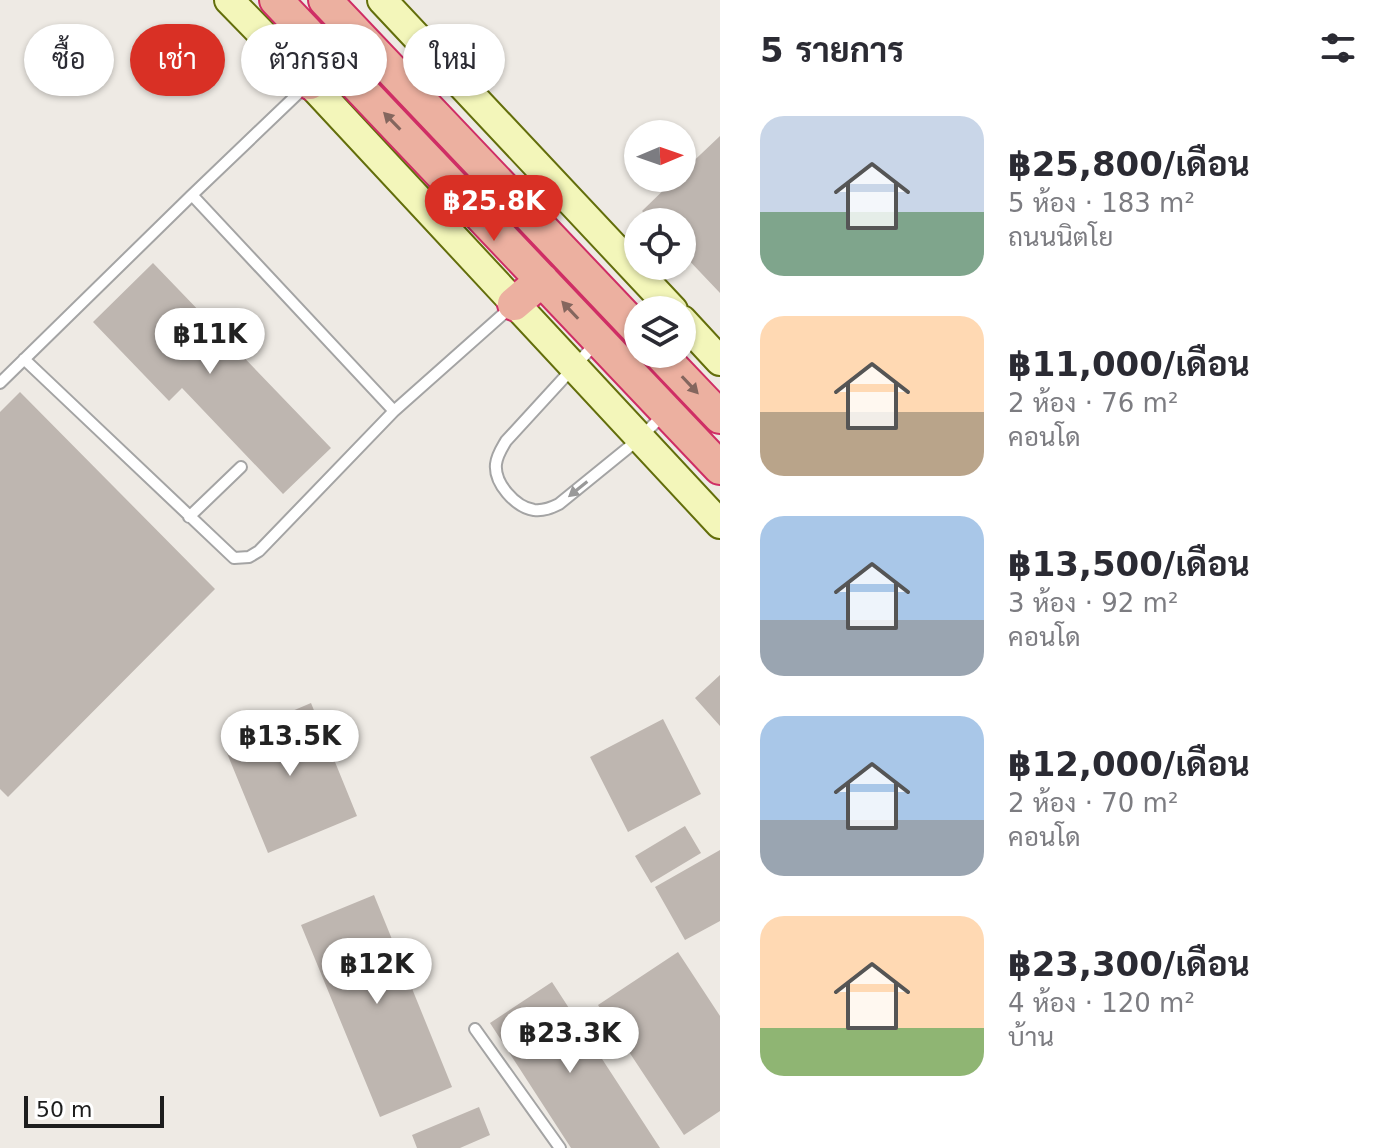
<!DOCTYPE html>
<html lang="th">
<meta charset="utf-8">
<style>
body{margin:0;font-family:"DejaVu Sans",Sarabun,sans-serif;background:#f2f2f3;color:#2b2b33;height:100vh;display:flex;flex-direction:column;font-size:30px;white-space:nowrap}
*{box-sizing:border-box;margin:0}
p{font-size:26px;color:#7c7c81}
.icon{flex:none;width:44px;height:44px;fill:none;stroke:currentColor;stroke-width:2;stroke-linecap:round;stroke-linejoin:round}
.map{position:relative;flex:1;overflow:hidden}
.panel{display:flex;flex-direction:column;background:#fff;width:680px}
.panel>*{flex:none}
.hud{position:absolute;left:24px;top:24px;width:576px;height:72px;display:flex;gap:16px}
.needle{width:52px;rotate:88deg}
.fabs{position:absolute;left:624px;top:120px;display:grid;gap:16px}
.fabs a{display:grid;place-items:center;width:72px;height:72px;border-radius:50%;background:#fff;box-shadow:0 2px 6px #0004;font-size:40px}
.scale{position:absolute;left:24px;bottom:20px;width:140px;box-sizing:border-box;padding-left:8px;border:4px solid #1d1d1d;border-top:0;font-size:22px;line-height:28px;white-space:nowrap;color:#1d1d1d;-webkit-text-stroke:6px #fff;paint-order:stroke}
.price{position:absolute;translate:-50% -68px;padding:0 18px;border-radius:28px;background:#fff;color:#222;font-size:26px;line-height:52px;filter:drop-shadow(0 2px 4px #0008)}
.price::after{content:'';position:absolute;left:50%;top:48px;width:24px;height:18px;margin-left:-12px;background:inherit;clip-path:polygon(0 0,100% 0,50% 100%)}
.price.current{background:#d93025;color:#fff}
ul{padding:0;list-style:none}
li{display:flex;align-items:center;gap:24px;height:200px;padding:0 40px}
li span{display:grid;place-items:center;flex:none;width:224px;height:160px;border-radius:24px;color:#555}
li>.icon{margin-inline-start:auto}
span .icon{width:96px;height:96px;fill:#fffc;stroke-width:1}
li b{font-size:34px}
h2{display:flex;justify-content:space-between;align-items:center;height:96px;padding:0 40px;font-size:34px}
.pill{padding:0 28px;border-radius:36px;background:#fff;box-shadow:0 2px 6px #0004;font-size:28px;line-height:72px}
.pill.current{background:#d93025;color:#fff}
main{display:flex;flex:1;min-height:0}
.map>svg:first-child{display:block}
</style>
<main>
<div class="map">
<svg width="720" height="1148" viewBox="0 0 720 1148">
<rect width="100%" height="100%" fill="#eeeae4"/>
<!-- building -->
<path fill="#beb6b0" d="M720,136V293L682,253V222H653L642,211L676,178H682V172Z
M153,263L331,448L283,494L182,388L169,401L93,322Z
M20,392L215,589L8,797L0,789V412Z
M720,675V726L695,698Z
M311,703L357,816L268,853L222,741Z
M663,719L701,794L628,832L590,757Z
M685,826L701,853L651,883L635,856Z
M720,850V921L685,940L655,887Z
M374,895L452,1087L380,1117L301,925Z
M678,952L720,1016V1111L684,1135L598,1005Z
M552,982L660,1148H571L490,1023Z
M479,1107L490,1135L460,1148H417L412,1135Z"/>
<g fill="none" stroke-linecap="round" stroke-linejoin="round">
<defs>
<path id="service" d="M308,84L192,195L394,411L510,308
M595,344L506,441C502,448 497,455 496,464C494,483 515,507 534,510C544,511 551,508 559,504L639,439L663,415
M24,359L234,558L249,557L259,551L394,411
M0,383L192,195
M189,517L241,467
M475,1029L560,1148"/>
<path id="secondary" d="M229,0L310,83L720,524
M382,0L673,310
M682,320L720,361"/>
<path id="trunk" d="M276,0L720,468
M325,0L638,330
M310,83L333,60
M514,304L542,280
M660,354L720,417"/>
</defs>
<!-- service casing -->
<use href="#service" stroke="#a4a4a4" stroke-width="14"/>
<!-- secondary casing -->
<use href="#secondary" stroke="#636e0b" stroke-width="32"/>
<!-- trunk casing -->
<use href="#trunk" stroke="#cf2e65" stroke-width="36"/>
<!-- service -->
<use href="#service" stroke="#fff" stroke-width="10"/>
<!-- secondary -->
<use href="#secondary" stroke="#f3f6ba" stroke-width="28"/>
<!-- trunk -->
<use href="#trunk" stroke="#ecb0a0" stroke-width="32"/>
</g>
<!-- one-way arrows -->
<defs><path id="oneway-solid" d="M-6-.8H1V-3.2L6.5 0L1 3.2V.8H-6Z" transform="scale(2)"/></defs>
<g fill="#84665e">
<use href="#oneway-solid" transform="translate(392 121) rotate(-134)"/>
<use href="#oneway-solid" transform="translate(570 310) rotate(-133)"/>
<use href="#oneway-solid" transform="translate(690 385) rotate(47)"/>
</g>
<use fill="#999" href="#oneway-solid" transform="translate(578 489) rotate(141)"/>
</svg>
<div class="fabs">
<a><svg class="needle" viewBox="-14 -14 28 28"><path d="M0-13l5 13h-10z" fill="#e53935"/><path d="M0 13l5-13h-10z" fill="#7c7c81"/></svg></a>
<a><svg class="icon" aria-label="locate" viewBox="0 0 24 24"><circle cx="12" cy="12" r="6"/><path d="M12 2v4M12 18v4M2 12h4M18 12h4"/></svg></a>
<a><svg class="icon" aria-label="layers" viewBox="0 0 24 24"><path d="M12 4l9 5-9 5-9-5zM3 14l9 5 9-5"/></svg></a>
</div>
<div class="scale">50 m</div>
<b class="price current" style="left:494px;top:243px">฿25.8K</b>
<b class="price" style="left:210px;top:376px">฿11K</b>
<b class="price" style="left:290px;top:778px">฿13.5K</b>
<b class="price" style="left:377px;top:1006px">฿12K</b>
<b class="price" style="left:570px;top:1075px">฿23.3K</b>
<div class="hud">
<a class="pill">ซื้อ</a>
<a class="pill current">เช่า</a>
<a class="pill">ตัวกรอง</a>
<a class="pill">ใหม่</a>
</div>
</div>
<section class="panel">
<h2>5 รายการ<svg class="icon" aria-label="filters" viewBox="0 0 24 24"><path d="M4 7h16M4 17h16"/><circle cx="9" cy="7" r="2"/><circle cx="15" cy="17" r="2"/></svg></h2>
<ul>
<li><span style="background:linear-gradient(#c9d6e8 60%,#7fa58c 0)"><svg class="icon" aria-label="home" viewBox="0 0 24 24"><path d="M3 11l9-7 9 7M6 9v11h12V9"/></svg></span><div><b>฿25,800/เดือน</b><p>5 ห้อง · 183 m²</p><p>ถนนนิตโย</p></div></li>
<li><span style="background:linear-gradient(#ffd9b3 60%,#b9a48a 0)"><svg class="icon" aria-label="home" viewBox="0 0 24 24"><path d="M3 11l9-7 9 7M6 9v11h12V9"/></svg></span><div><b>฿11,000/เดือน</b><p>2 ห้อง · 76 m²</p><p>คอนโด</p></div></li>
<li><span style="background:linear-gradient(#a9c7e8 65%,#9aa5b1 0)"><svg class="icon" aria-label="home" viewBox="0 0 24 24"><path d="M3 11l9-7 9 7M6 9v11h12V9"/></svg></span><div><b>฿13,500/เดือน</b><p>3 ห้อง · 92 m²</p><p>คอนโด</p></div></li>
<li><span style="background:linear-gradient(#a9c7e8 65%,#9aa5b1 0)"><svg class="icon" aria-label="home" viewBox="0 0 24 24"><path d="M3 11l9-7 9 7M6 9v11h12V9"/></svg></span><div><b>฿12,000/เดือน</b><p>2 ห้อง · 70 m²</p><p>คอนโด</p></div></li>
<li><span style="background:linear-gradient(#ffd9b3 70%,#8fb573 0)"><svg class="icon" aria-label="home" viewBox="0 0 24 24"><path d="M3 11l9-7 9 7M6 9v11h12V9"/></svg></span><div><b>฿23,300/เดือน</b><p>4 ห้อง · 120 m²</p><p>บ้าน</p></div></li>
</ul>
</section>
</main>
